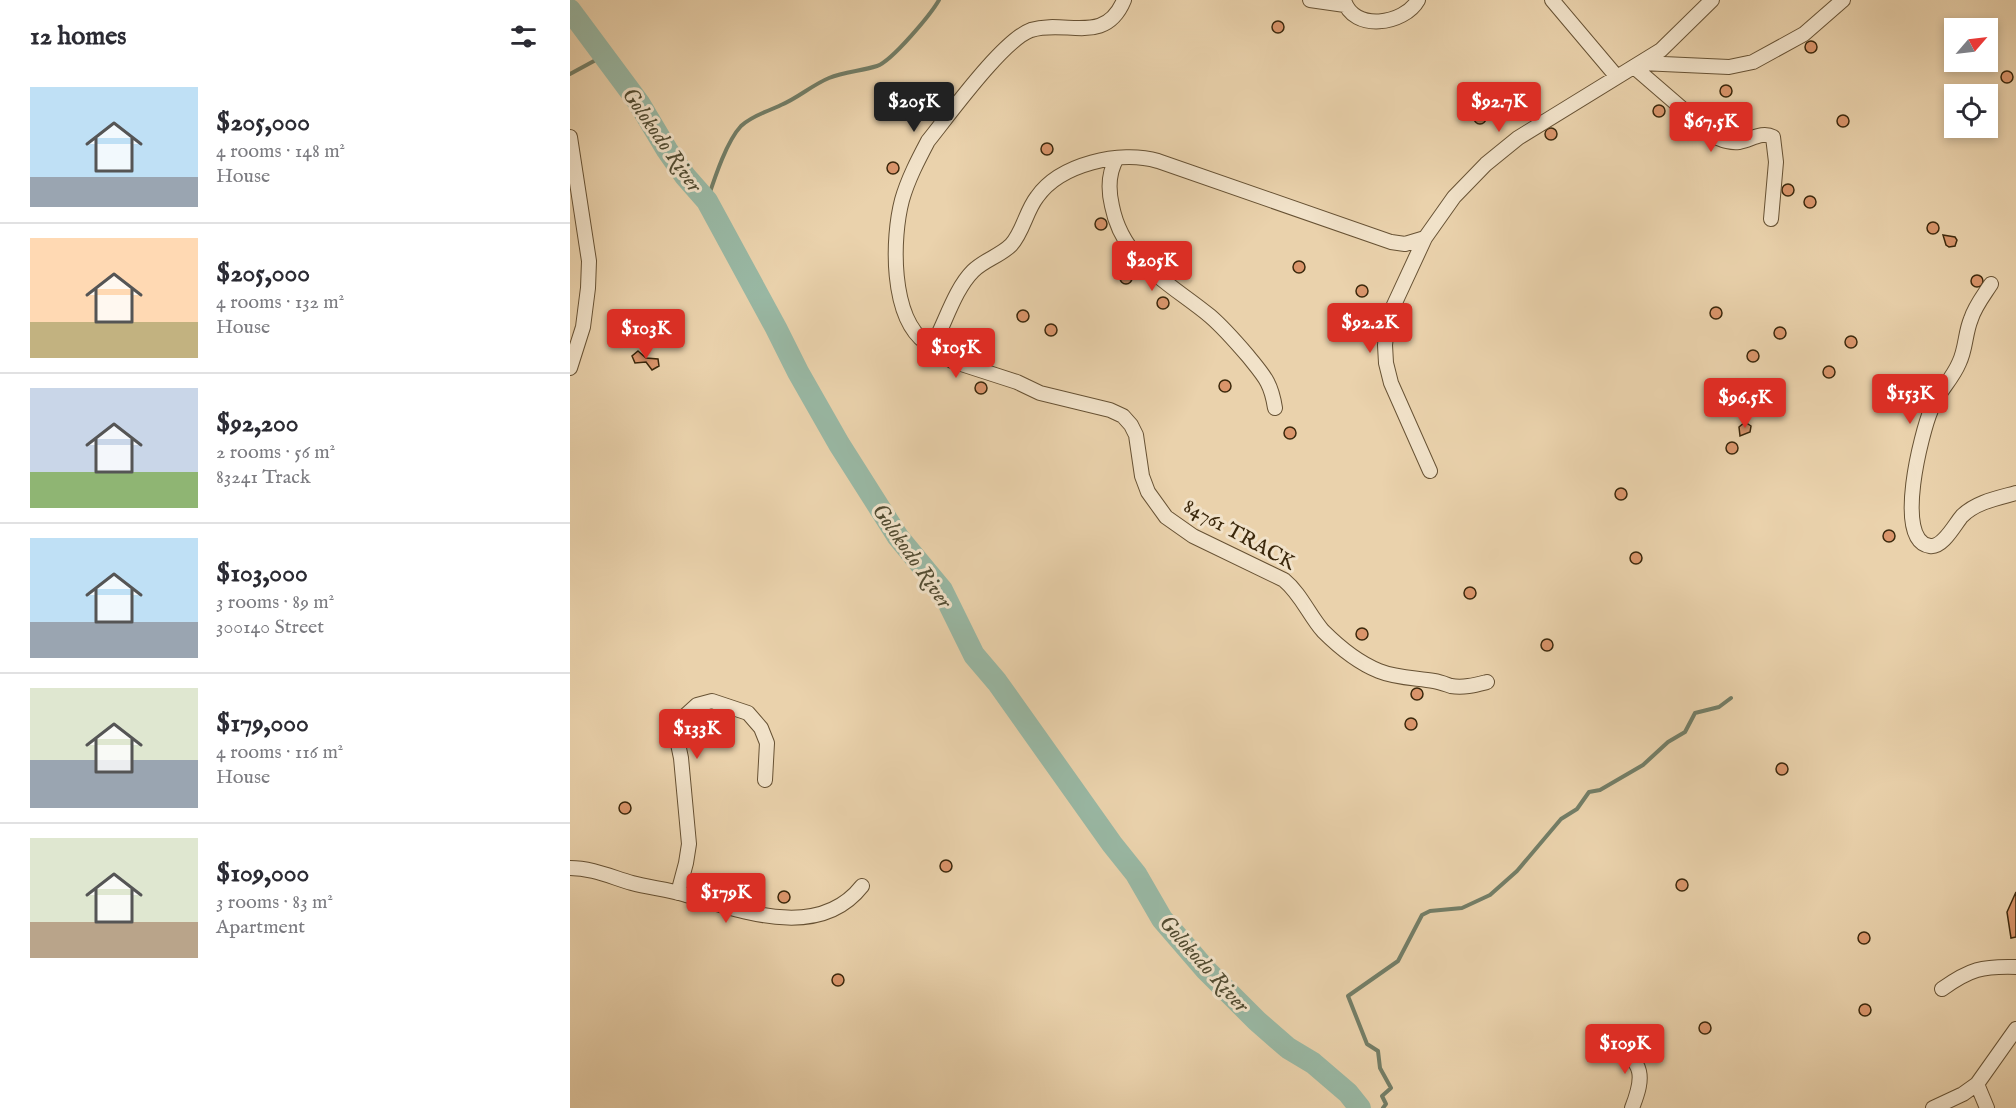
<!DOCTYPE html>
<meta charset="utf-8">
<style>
body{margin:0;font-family:"IM FELL English",serif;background:#f2f2f3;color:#2b2b33;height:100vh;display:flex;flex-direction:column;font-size:22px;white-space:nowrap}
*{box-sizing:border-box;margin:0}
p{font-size:20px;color:#7c7c81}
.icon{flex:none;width:33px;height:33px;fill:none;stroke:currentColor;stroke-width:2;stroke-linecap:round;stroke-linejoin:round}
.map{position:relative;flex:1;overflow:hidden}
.drawer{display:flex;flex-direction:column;background:#fff;width:570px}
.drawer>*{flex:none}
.needle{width:39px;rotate:62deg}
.fabs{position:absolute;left:1374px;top:18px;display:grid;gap:12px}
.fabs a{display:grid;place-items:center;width:54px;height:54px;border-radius:0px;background:#fff;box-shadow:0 3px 9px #0003;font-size:30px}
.price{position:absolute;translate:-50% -51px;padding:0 14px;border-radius:6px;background:#d93025;color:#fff;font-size:20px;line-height:39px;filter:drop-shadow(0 2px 3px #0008)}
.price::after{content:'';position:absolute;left:50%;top:36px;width:18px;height:14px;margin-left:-9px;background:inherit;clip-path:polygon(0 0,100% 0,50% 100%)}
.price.current{background:#222;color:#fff}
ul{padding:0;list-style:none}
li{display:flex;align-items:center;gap:18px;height:150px;padding:0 30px}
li+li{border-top:2px solid #e1e1e2}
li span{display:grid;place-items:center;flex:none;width:168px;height:120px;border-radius:0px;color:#555}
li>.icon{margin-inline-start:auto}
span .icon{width:72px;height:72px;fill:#fffc;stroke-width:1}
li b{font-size:26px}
h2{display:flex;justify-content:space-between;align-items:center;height:72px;padding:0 30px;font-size:26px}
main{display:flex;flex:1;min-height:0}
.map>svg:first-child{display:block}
</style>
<main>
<section class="drawer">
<h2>12 homes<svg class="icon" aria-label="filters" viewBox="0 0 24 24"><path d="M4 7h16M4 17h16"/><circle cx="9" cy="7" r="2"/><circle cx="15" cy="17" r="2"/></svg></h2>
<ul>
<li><span style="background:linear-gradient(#bfe0f5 75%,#9aa5b1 0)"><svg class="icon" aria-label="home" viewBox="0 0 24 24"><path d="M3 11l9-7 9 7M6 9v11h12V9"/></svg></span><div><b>$205,000</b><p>4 rooms · 148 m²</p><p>House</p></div></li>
<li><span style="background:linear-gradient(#ffd9b3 70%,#c2b280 0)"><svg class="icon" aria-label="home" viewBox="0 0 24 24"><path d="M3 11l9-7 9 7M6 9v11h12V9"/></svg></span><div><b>$205,000</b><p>4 rooms · 132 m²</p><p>House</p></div></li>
<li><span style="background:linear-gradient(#c9d6e8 70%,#8fb573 0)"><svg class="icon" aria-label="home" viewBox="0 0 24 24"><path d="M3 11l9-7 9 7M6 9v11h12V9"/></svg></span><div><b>$92,200</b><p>2 rooms · 56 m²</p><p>83241 Track</p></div></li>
<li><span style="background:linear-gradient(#bfe0f5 70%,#9aa5b1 0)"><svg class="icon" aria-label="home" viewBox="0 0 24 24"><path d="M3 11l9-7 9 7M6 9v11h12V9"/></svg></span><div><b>$103,000</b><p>3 rooms · 89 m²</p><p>300140 Street</p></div></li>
<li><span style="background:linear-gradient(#dfe7d0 60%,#9aa5b1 0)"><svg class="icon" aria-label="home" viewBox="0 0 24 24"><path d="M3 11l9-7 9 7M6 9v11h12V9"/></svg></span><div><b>$179,000</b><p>4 rooms · 116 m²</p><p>House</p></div></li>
<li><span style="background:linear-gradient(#dfe7d0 70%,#b9a48a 0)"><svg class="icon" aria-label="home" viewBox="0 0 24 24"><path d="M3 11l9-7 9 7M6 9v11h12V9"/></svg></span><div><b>$109,000</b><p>3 rooms · 83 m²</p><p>Apartment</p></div></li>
</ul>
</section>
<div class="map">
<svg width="1446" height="1108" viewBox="0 0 1446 1108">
<rect width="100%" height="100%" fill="#ead2ac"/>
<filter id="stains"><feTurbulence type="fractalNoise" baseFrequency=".00333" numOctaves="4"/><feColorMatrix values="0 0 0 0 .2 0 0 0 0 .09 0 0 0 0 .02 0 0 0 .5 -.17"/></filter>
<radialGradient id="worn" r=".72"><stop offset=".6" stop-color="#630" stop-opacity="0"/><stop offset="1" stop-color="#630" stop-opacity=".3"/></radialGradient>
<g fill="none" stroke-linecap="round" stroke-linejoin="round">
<!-- stream -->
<path stroke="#737e67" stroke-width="4" d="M0,74L35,55
M137,201C144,180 156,142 171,126C183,115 197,112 211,105C228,98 242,85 259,78C274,72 291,71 307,66C322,61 361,14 369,0
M813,1108L816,1104L812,1096L821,1088L810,1068L808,1051L797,1044L778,996L828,961L852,915L860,911L892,908L920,895L947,871L991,819L1007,809L1019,792L1030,790L1073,765L1098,742L1115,732L1125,713L1149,707L1161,698"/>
<!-- river -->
<path stroke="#99b8a4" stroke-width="22" d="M0,10L69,103L97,150L115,176L137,201L206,328L228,372L269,444L328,537L372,590L404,655L427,682L542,844L566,874L592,919L636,970L687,1021L718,1048L743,1063L778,1093L790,1108"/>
</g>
<!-- building -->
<path fill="#da956b" stroke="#3b280c" stroke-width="1.5" d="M702 27a6 6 0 1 1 12 0a6 6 0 1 1-12 0Z
M1235 47a6 6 0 1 1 12 0a6 6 0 1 1-12 0Z
M1431 77a6 6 0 1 1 12 0a6 6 0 1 1-12 0Z
M1150 91a6 6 0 1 1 12 0a6 6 0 1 1-12 0Z
M1083 111a6 6 0 1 1 12 0a6 6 0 1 1-12 0Z
M904 118a6 6 0 1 1 12 0a6 6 0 1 1-12 0Z
M1267 121a6 6 0 1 1 12 0a6 6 0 1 1-12 0Z
M975 134a6 6 0 1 1 12 0a6 6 0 1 1-12 0Z
M471 149a6 6 0 1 1 12 0a6 6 0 1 1-12 0Z
M317 168a6 6 0 1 1 12 0a6 6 0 1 1-12 0Z
M1212 190a6 6 0 1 1 12 0a6 6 0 1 1-12 0Z
M1234 202a6 6 0 1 1 12 0a6 6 0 1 1-12 0Z
M525 224a6 6 0 1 1 12 0a6 6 0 1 1-12 0Z
M1357 228a6 6 0 1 1 12 0a6 6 0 1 1-12 0Z
M1373,235L1385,237L1387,240L1385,246L1379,247L1376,245Z
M723 267a6 6 0 1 1 12 0a6 6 0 1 1-12 0Z
M550 278a6 6 0 1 1 12 0a6 6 0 1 1-12 0Z
M1401 281a6 6 0 1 1 12 0a6 6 0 1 1-12 0Z
M786 291a6 6 0 1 1 12 0a6 6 0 1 1-12 0Z
M587 303a6 6 0 1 1 12 0a6 6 0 1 1-12 0Z
M1140 313a6 6 0 1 1 12 0a6 6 0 1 1-12 0Z
M447 316a6 6 0 1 1 12 0a6 6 0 1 1-12 0Z
M475 330a6 6 0 1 1 12 0a6 6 0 1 1-12 0Z
M1204 333a6 6 0 1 1 12 0a6 6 0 1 1-12 0Z
M1275 342a6 6 0 1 1 12 0a6 6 0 1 1-12 0Z
M1177 356a6 6 0 1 1 12 0a6 6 0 1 1-12 0Z
M68,351L76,358L88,359L89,366L82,370L76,362L65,363L62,356Z
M1253 372a6 6 0 1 1 12 0a6 6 0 1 1-12 0Z
M649 386a6 6 0 1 1 12 0a6 6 0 1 1-12 0Z
M405 388a6 6 0 1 1 12 0a6 6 0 1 1-12 0Z
M1175,422L1181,426L1180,432L1170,436L1169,427Z
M714 433a6 6 0 1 1 12 0a6 6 0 1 1-12 0Z
M1156 448a6 6 0 1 1 12 0a6 6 0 1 1-12 0Z
M1045 494a6 6 0 1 1 12 0a6 6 0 1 1-12 0Z
M1313 536a6 6 0 1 1 12 0a6 6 0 1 1-12 0Z
M1060 558a6 6 0 1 1 12 0a6 6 0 1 1-12 0Z
M894 593a6 6 0 1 1 12 0a6 6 0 1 1-12 0Z
M786 634a6 6 0 1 1 12 0a6 6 0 1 1-12 0Z
M971 645a6 6 0 1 1 12 0a6 6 0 1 1-12 0Z
M841 694a6 6 0 1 1 12 0a6 6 0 1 1-12 0Z
M835 724a6 6 0 1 1 12 0a6 6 0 1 1-12 0Z
M1206 769a6 6 0 1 1 12 0a6 6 0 1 1-12 0Z
M49 808a6 6 0 1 1 12 0a6 6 0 1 1-12 0Z
M370 866a6 6 0 1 1 12 0a6 6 0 1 1-12 0Z
M1106 885a6 6 0 1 1 12 0a6 6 0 1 1-12 0Z
M208 897a6 6 0 1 1 12 0a6 6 0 1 1-12 0Z
M1446,892V937L1441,938L1437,912Z
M1288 938a6 6 0 1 1 12 0a6 6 0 1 1-12 0Z
M262 980a6 6 0 1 1 12 0a6 6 0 1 1-12 0Z
M1289 1010a6 6 0 1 1 12 0a6 6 0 1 1-12 0Z
M1129 1028a6 6 0 1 1 12 0a6 6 0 1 1-12 0Z"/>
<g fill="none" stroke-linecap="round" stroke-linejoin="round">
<defs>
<path id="minor" d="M740,0L775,5
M774,0C783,32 834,25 848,0
M982,0L1047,77
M1071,63L1159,67L1183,62L1234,34L1273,0
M1064,67L1145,137C1153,140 1160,143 1169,142C1181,140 1192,131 1203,137L1206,162L1201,219
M0,137L19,261L18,288L13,327L0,368
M547,158C538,173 538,189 542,206C553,262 600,283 640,316C654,328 666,342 678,356C694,376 701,382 705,408
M855,238L835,244L821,242L588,161C550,150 490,164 467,197C456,211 453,232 441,245C430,256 414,260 403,271C387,287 378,314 368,335L369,350L382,361L447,382L470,393L540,410L553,416L561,425L566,435L572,476L578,492L596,517L623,536L714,580C731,594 739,615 753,631C768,646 789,663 809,671C826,678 846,678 864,681C870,682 875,684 881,686C894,688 905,685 917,682
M1421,284C1414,295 1405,306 1401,319C1395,333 1396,349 1389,363C1382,380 1367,393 1361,410C1352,431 1323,541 1360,546C1373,548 1385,524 1392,516C1406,502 1428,498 1446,493
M369,350C365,348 360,346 356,343C320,317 322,238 332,200C338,179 348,160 358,141C379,115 433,40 461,30C496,19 535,46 554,0
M860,471L821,383L816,363L815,345L817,328L823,307L855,238L884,197L916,164L948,138L1091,50L1142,0
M0,868C22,868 41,877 62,883C80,888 99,889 116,895C172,911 249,941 292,886
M108,893L116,863L119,844L111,758L107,739L108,728L116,715L127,705L142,701L178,713L191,728L197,743L195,780
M1372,989C1400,969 1412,966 1446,967
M1046,1042C1073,1065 1075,1075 1062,1108
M1407,1084L1417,1108
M1363,1108L1393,1094L1407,1084L1446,1029"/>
</defs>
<!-- minor casing -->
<use href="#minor" stroke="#675234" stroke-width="16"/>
<!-- minor -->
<use href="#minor" stroke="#f1e2c9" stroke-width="14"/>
</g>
<g text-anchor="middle" stroke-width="6" stroke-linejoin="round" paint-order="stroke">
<!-- street labels -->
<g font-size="21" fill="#3b280c" stroke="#f1e2c9">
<text transform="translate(670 534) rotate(29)" y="7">84761 TRACK</text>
</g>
<!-- water labels -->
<g font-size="22" font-style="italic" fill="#524c32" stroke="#f1e2c9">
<text transform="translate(93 139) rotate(55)" y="8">Golokodo River</text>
<text transform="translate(343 555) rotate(55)" y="8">Golokodo River</text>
<text transform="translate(635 963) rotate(48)" y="8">Golokodo River</text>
</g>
</g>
<rect width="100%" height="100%" filter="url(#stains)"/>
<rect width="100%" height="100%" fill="url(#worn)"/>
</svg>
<div class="fabs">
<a><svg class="needle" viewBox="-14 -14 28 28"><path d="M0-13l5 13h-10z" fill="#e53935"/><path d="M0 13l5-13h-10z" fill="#7c7c81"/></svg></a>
<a><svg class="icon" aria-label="locate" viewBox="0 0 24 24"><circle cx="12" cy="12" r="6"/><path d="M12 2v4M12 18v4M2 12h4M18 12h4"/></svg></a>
</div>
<b class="price current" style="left:344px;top:133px">$205K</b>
<b class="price" style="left:929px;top:133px">$92.7K</b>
<b class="price" style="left:1141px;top:153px">$67.5K</b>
<b class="price" style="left:582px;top:292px">$205K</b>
<b class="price" style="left:800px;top:354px">$92.2K</b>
<b class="price" style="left:76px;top:360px">$103K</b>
<b class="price" style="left:386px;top:379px">$105K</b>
<b class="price" style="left:1340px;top:425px">$153K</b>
<b class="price" style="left:1175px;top:429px">$96.5K</b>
<b class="price" style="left:127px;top:760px">$133K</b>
<b class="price" style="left:156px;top:924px">$179K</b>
<b class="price" style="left:1055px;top:1075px">$109K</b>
</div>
</main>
